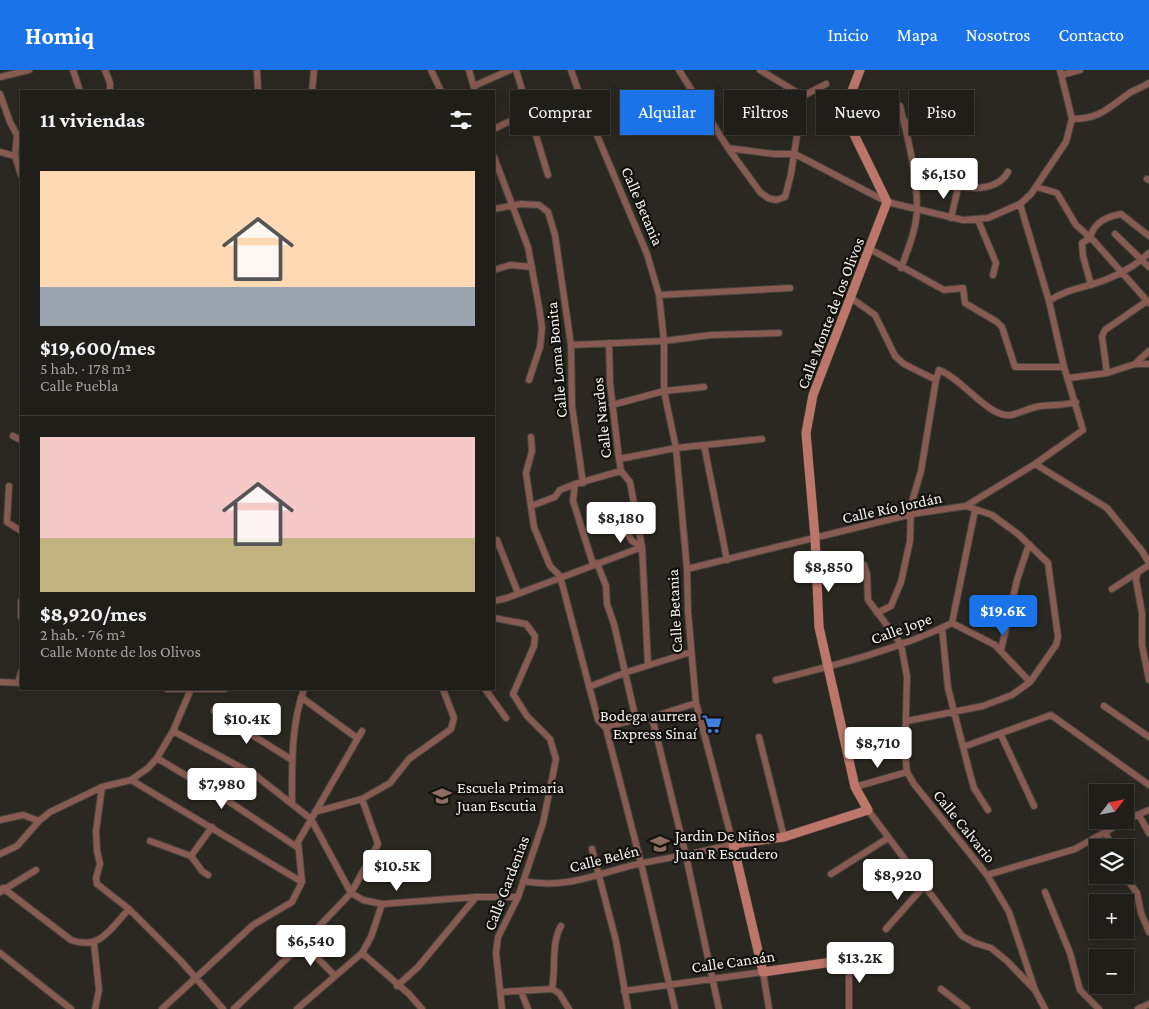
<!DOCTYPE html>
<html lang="es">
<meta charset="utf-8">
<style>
body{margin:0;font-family:"Crimson Pro",serif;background:#282721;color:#f1f3f6;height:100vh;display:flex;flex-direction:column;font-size:19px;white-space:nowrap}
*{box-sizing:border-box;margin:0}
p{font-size:16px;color:#a2a2a2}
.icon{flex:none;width:28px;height:28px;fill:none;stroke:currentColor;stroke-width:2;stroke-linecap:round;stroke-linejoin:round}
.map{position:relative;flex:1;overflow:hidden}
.panel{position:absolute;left:20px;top:20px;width:475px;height:600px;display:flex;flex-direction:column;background:#201e18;border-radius:0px;box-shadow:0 2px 12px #0003,0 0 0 1px #3d3c37}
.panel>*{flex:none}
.hud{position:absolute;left:510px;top:20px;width:475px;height:45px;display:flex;gap:10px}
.needle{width:32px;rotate:58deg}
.buttons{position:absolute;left:1089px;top:714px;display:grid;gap:10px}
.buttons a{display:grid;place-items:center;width:45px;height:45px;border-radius:0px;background:#201e18;box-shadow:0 2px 12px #0003,0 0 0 1px #3d3c37;font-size:25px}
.price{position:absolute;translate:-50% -42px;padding:0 11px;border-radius:5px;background:#fff;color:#222;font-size:16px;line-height:32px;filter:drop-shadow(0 1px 2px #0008)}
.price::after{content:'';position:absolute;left:50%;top:30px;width:15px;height:11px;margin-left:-8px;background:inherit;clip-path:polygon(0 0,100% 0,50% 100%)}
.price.selected{background:#1a73e8;color:#fff}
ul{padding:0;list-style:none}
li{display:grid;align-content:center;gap:10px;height:265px;padding:0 20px}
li+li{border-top:1px solid #3d3c37}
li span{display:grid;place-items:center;height:155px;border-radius:0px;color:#555}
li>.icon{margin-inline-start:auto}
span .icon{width:90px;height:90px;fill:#fffc;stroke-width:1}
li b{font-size:21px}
h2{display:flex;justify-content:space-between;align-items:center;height:60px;padding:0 20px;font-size:21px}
.pill{padding:0 18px;border-radius:0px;background:#201e18;box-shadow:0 2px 12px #0003,0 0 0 1px #3d3c37;font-size:18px;line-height:45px}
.pill.selected{background:#1a73e8;color:#fff}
header{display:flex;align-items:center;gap:30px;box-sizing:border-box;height:70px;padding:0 25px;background:#1a73e8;color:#fff}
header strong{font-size:24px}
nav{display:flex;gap:28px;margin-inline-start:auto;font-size:18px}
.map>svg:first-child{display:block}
</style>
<header>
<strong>Homiq</strong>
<nav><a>Inicio</a><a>Mapa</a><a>Nosotros</a><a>Contacto</a></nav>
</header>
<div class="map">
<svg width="1149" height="939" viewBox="0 0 1149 939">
<rect width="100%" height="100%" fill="#2a2820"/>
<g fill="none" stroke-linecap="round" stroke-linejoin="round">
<defs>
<path id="street" d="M73,0L80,21
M105,0L110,13V21
M257,0L258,21
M431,0L441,21
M469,0L475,21
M516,0L548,105
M679,0L728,78L760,122L768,128L776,130L785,127L791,104L803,26L826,14
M760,0L803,26
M1062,5L1080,0
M0,7L29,0
M474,16L510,0
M312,21L314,0
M0,24L10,52L17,65
M900,36C908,68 917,105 917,138C917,158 908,179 901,198
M1072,49C1101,49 1109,37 1131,22C1137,19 1143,17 1149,13
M904,52L929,55
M494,59L528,42
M21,64L17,65L15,86L21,105
M728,78L774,84H795L887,132L963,150L988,148L1020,134L1031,124L1066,72L1072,49L1060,0
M0,82L15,86
M494,87L528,177L539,237L542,258L540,277L529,310
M914,106C939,113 992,131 1008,102
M1147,109L1149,110
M1037,117L1057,123L1076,155L1093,170L1149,233
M494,139L521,134L539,135L548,142L555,165L571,275L572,336L583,413
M951,148L958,118
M978,150L996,193L993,205
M1115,164L1149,197
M1090,168C1094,152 1106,147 1121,144L1149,166
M1090,168L1082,173L1083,186L1091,215
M870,179L944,220L963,218L965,233L997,252L1002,257L1015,297H1064
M494,200L510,195L532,197
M659,225L790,218
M851,228L875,245L895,286L904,294L936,310
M1049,231C1062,222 1075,219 1090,215C1111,209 1133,198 1149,183
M609,273L610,313L619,389L621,401L630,412L642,477L648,595
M571,275L664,271L711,265L779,263
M1135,294L1149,281
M1107,303L1102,266L1105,260L1147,231
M1069,308L1107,303L1135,294H1149
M612,335L664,321L704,317
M13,366L21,370
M531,367L532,381L526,403L534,457L550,496L560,506L598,650L606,658L625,652L652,647L696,633
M704,375L727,490
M619,389L676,378L762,369
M1035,394L1107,438L1142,481L1149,493
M575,414L573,431L593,494
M9,416L7,452L21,461
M531,436L555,427L560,420L575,414L621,401
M621,452L632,471L642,477
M497,470L518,523
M597,493L606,516L607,534L614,554L636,650
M864,495L867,504L868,530L901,574L907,607L905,682L907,702L914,714L987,805L1009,842L1035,920
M687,499L912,444L966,436L1035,394L1083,360L1064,297L1049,231L1020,134
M1137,505L1136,510L1142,543V575L1149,610
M1112,519L1149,495
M21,531V547
M494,531L507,528L642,477
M877,543L891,536L901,512L910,471L911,435L921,401L936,310L939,300C962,308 988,348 1011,345C1021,343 1031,337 1041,336C1053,334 1064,336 1076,332
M494,548L526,554L535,566L534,576L513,624L527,646L550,669L556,689L543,753L518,827L498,867L496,883L502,939
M952,553L995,575L1030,612
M942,558L948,618L970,704L974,718L988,740
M1001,580L1017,510L1029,474
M776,610C835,595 897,580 952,553L975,440
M0,612L21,613
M18,613L21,602
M589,617L624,603L691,582
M167,619H225
M485,619L506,648
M301,627L357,668
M1104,636L1149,667
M214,641L292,690
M652,647L686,786L719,939
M907,651L983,636L1012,625L1030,612L1056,575L1058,567L1048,493L1018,464L992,445L966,436
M606,658L641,793L675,939
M173,661L255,705L311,749L351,823L363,830L382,834L476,827H518
M1001,665L1034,736
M759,667L784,767
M963,677L1051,645L1149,715
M157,688L225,729L297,777
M131,710L302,812
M102,717L96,761L97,781L100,794L96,808L97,814L129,839L180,890L223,939
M855,717L907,702
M292,732C292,695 291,655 304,619
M868,740L962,866L975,873L991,878L1007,891L1035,920L1045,939
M315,742L362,729L390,713L409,689L451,659L454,648L443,619
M1139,745L1149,763
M0,750L23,745L39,751
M1105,762L1113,778
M150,771L191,786L202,801L208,805
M592,779L616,871L628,939
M0,784L17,776L39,751L50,742L102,717L131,710L148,698L157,688L173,661L191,619
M191,786L212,757
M370,789L413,791
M831,804L888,768
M987,805L1075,779L1130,748L1149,740
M1124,805L1137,823L1141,843L1149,862
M523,811C570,820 598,802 643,793C673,787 703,782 733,774L696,633L688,542L687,499L676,378L664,321V271L659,225L647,184L578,20L571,0
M3,818L71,870C100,881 111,858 129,839
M0,822L36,800
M1045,822L1070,883L1080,920L1099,939
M886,859L924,816
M94,873L99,920L95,939
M303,873L334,905
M0,883L71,939
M362,883L409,924L422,939
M846,895L849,903V939
M397,916L418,897L476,827
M552,919C556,898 551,873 561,856
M941,919L967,939
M521,921L528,939
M624,921L763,902L769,939
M501,922L552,919L559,923L569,939
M162,939L253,855L292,832L302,812L298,772L362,661
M234,939L303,873L351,823L378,774L362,729
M297,939L362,883L371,867L382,834
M1138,939L1149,934"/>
<path id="secondary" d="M846,895L839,891L763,902L733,774L784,767L868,740L855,717L819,557L815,467L806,363L813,325L887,132L846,48L850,26L860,0"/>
</defs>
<!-- street casing -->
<use href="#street" stroke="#46443d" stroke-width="8"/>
<!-- secondary casing -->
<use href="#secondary" stroke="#46443d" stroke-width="10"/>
<!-- street -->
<use href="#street" stroke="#875a52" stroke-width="6"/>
<!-- secondary -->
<use href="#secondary" stroke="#bd766a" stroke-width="9"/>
</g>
<!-- icons -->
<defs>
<symbol id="supermarket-bare" viewBox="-9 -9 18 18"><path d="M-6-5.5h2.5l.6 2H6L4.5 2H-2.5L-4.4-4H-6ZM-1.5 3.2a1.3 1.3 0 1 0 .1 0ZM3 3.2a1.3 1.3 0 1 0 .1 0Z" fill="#3f7fe0" stroke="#12110d" stroke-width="2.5" paint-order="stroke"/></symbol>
<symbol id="school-bare" viewBox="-9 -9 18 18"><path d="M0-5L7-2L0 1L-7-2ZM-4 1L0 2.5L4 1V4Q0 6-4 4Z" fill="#8d6e63" stroke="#12110d" stroke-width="2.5" paint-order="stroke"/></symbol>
</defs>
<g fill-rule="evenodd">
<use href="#supermarket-bare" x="698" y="640" width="28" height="28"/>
<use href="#school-bare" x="428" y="712" width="28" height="28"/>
<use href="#school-bare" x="646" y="760" width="28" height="28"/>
</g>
<g text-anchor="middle" stroke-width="4.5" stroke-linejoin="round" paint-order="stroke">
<!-- street labels -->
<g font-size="16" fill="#f4f3ed" stroke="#12110d">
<text transform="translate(643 136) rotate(67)" y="6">Calle Betania</text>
<text transform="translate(830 243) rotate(-69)" y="6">Calle Monte de los Olivos</text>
<text transform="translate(556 290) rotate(-95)" y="6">Calle Loma Bonita</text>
<text transform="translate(601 348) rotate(-96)" y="6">Calle Nardos</text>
<text transform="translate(892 437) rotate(-12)" y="6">Calle Río Jordán</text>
<text transform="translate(674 541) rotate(-93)" y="6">Calle Betania</text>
<text transform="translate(901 558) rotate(-20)" y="6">Calle Jope</text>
<text transform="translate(965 756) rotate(51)" y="6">Calle Calvario</text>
<text transform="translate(604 788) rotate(-14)" y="6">Calle Belén</text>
<text transform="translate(506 813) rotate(-69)" y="6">Calle Gardenias</text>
<text transform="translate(733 891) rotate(-8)" y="6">Calle Canaán</text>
</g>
<!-- poi labels -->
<g font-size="16" fill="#f4f3ed" stroke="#12110d" text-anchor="start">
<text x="697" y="651" text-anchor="end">Bodega aurrera<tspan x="697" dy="18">Express Sinaí</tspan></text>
<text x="457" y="723">Escuela Primaria<tspan x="457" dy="18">Juan Escutia</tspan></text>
<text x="675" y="771">Jardin De Niños<tspan x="675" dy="18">Juan R Escudero</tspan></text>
</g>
</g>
</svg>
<div class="buttons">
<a><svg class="needle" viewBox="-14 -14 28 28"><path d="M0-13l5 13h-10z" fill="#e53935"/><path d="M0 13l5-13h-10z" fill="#a2a2a2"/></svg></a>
<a><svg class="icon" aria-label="layers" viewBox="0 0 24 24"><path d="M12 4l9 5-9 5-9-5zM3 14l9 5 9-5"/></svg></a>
<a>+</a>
<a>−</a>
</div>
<b class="price" style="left:944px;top:130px">$6,150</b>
<b class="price" style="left:621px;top:474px">$8,180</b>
<b class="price" style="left:829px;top:523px">$8,850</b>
<b class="price selected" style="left:1003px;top:567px">$19.6K</b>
<b class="price" style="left:247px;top:675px">$10.4K</b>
<b class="price" style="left:878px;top:699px">$8,710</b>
<b class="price" style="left:222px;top:740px">$7,980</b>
<b class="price" style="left:397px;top:822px">$10.5K</b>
<b class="price" style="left:898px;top:831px">$8,920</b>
<b class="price" style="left:311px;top:897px">$6,540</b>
<b class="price" style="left:860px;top:914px">$13.2K</b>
<div class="hud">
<a class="pill">Comprar</a>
<a class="pill selected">Alquilar</a>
<a class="pill">Filtros</a>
<a class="pill">Nuevo</a>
<a class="pill">Piso</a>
</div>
<section class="panel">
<h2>11 viviendas<svg class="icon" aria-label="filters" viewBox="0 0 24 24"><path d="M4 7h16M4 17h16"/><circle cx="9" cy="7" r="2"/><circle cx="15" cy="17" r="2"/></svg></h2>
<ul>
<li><span style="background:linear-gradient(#ffd9b3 75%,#9aa5b1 0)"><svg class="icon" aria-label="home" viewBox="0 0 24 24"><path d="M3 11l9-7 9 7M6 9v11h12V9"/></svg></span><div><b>$19,600/mes</b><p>5 hab. · 178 m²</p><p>Calle Puebla</p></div></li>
<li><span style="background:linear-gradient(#f6c9c9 65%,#c2b280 0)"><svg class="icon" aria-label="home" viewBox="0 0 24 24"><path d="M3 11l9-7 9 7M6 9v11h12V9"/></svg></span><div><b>$8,920/mes</b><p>2 hab. · 76 m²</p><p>Calle Monte de los Olivos</p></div></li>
</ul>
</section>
</div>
